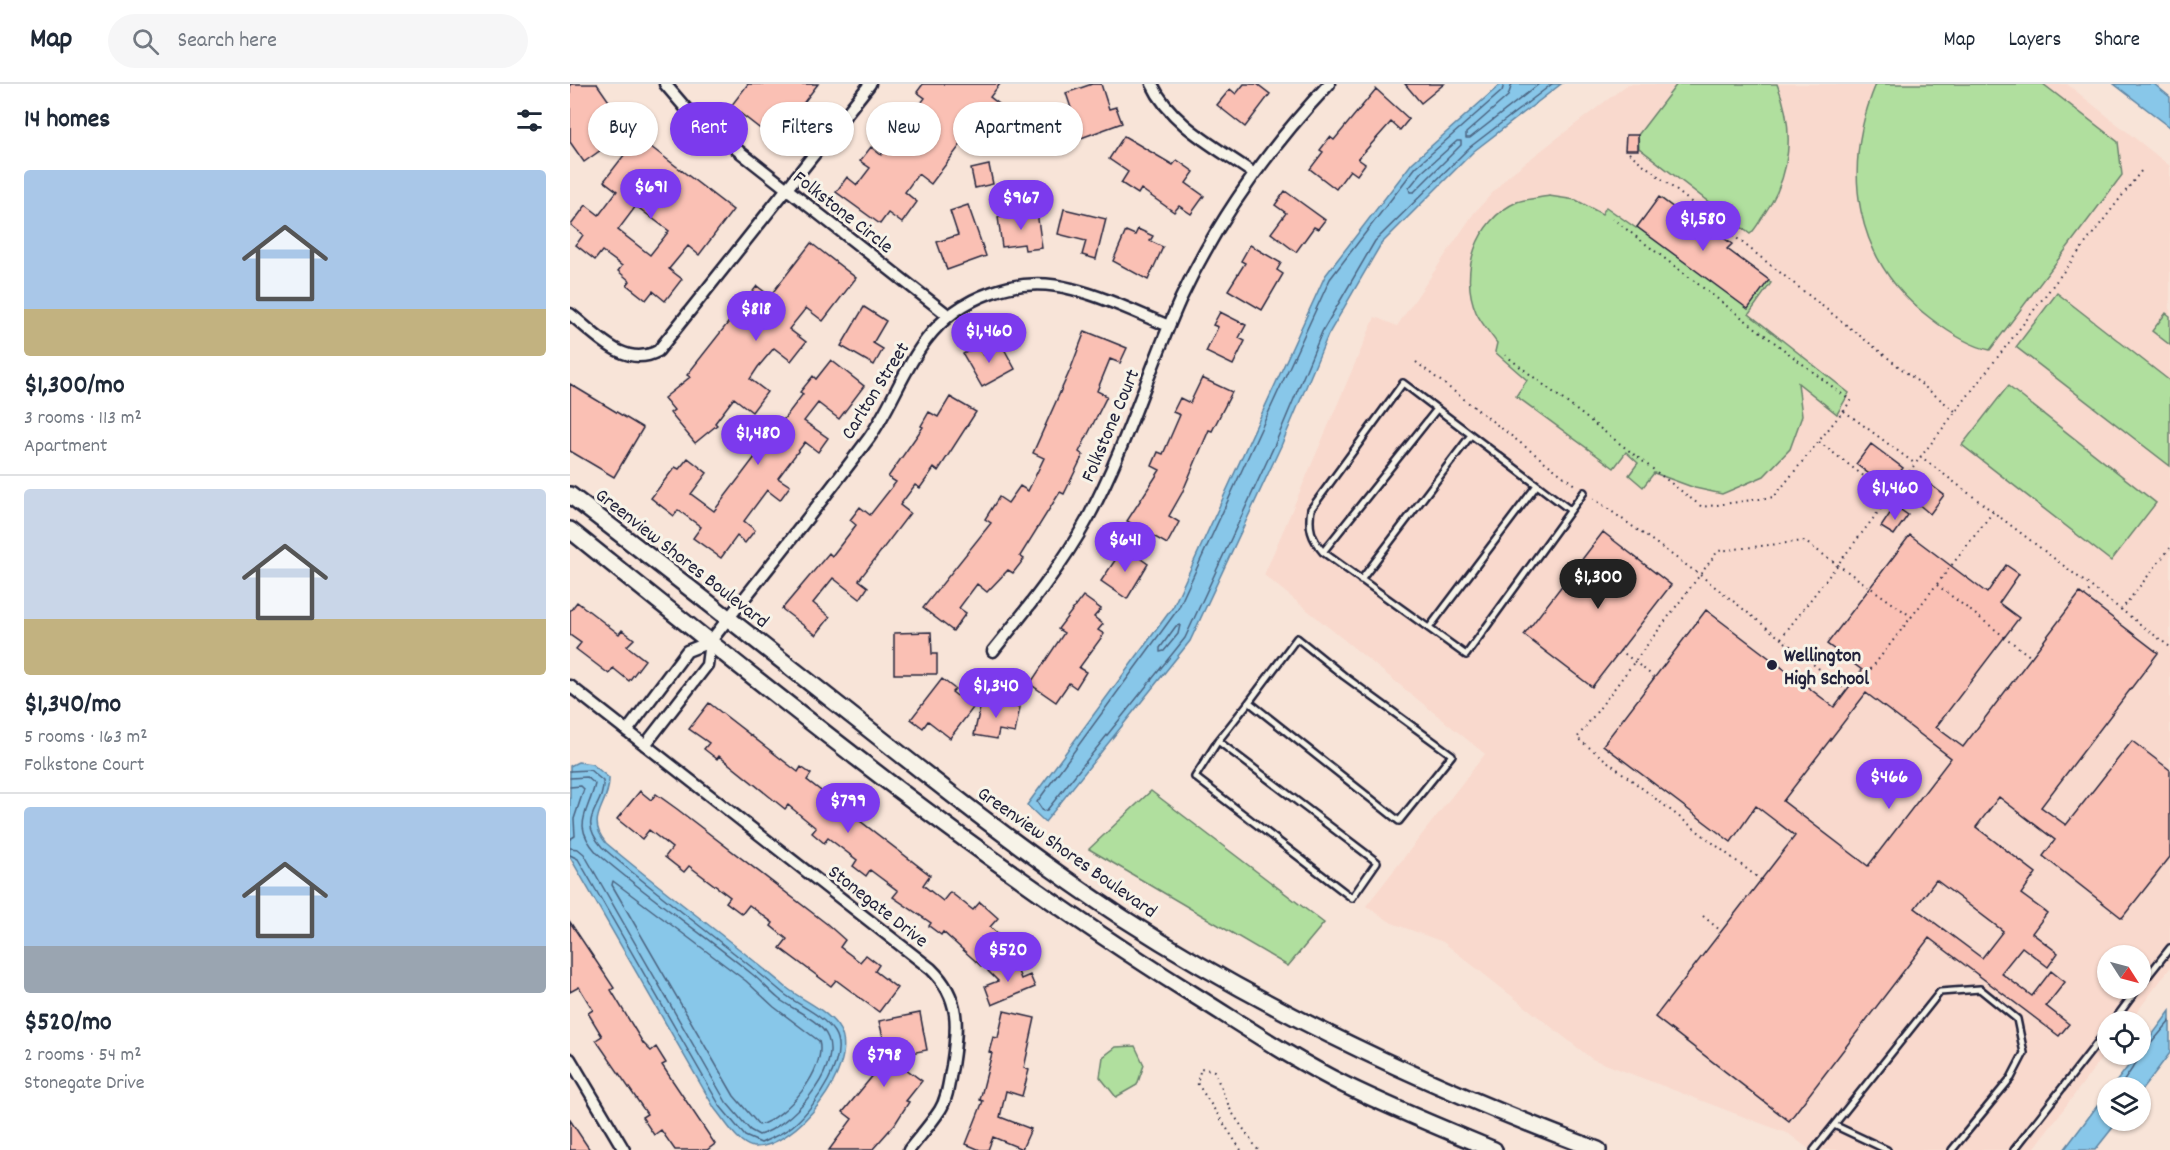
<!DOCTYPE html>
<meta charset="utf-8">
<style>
body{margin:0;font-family:Dekko,sans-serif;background:#f6f6f7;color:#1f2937;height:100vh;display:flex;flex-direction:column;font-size:22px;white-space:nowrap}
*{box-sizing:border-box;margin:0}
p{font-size:20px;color:#747a83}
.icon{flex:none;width:33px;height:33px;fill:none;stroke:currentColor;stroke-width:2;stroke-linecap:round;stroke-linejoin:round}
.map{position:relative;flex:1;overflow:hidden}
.panel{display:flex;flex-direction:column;background:#fff;width:570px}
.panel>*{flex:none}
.hud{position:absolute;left:18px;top:18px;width:570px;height:54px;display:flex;gap:12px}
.needle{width:39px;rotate:126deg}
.controls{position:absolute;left:1527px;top:861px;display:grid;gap:12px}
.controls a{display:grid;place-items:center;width:54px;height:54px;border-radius:50%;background:#fff;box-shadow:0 2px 4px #0004;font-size:30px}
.price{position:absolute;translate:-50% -51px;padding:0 14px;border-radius:21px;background:#7c3aed;color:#fff;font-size:20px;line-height:39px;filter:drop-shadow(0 2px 3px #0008)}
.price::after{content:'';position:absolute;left:50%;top:36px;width:18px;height:14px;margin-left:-9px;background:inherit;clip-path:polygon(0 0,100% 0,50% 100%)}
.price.current{background:#222;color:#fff}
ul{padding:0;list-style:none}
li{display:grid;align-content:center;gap:12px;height:318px;padding:0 24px}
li+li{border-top:2px solid #e0e1e3}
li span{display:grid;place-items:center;height:186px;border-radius:6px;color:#555}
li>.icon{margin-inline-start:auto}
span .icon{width:108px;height:108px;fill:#fffc;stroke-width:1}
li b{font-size:26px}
h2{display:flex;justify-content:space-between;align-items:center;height:72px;padding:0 24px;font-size:26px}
.tag{padding:0 21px;border-radius:27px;background:#fff;box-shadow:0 2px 4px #0004;font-size:21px;line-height:54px}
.tag.current{background:#7c3aed;color:#fff}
header{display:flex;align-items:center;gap:36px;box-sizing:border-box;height:84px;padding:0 30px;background:#fff;border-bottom:2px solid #e0e1e3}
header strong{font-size:28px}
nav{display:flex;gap:33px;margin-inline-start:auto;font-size:21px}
.search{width:420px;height:54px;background:#f6f6f7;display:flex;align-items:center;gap:15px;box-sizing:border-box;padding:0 21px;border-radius:33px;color:#747a83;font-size:22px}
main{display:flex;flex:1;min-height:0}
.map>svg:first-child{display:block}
</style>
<header>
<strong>Map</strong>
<div class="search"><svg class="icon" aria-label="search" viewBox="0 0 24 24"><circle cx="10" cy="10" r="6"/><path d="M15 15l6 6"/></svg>Search here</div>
<nav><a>Map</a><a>Layers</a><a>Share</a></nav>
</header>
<main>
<section class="panel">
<h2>14 homes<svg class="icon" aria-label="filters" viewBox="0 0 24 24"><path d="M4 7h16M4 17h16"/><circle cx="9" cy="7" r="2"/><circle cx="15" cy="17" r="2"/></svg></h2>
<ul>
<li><span style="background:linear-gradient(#a9c7e8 75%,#c2b280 0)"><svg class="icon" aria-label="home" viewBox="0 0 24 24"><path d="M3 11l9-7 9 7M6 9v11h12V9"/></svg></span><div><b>$1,300/mo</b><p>3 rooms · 113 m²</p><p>Apartment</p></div></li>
<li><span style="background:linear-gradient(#c9d6e8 70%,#c2b280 0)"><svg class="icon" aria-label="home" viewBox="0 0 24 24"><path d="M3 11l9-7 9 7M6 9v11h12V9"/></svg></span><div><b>$1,340/mo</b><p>5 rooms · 163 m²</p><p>Folkstone Court</p></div></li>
<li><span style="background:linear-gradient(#a9c7e8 75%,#9aa5b1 0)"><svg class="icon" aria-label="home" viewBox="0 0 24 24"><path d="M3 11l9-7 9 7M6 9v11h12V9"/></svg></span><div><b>$520/mo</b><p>2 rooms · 54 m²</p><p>Stonegate Drive</p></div></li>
</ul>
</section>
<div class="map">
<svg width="1600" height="1066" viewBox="0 0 1600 1066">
<rect width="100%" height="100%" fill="#f8e4d8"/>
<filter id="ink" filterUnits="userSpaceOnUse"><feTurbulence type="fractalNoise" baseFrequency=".0167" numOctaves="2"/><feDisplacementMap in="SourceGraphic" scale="12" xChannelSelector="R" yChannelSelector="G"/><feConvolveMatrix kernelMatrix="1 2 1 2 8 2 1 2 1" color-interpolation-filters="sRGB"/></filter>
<g filter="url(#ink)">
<!-- built -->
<path fill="#f9d9cd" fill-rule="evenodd" d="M1058,0H1497L1600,82V884L1560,937L1538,938L1537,967L1463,1066H1240L1219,1050L1022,975L873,858L822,839L796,822L915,670L694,491L805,233L827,242L904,129L938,92ZM1538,872H1570V904H1538Z"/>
<!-- green -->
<path fill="#b0df9e" stroke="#69806c" stroke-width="1.5" d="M1107,0H1207C1225,45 1222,92 1193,132C1189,138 1185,146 1180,150L1069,64L1068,51Z
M1306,0H1473L1548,58L1552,91L1420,266C1399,262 1377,247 1360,234C1283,176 1271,85 1306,0Z
M979,112L1006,116L1032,130L1036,123L1066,144L1091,114L1201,199L1179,230L1279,309L1267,330L1228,299L1232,332L1220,365L1194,392L1152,410L1125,404L1084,389L1073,403L1059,391L1068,379L1056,368L1044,384L946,312L957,296L925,268L927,259C920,249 911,239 906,228C889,188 906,136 947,118C956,115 969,114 979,112Z
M1487,209L1600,297V382L1446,263Z
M1596,229L1600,232V261L1582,247Z
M1438,302L1586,419L1541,477L1392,361Z
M581,707L754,839L718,882L519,765Z
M565,962L574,981L567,1001L546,1013L530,993L533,973L546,963Z"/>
<!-- water -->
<path fill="#88c7e9" stroke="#5f85a3" stroke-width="1.5" d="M931,0H991L904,67L811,160L758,251L711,362L620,557L475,738L457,721L603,523L755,192L842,79Z
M1544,0H1584L1600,13V43Z
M8,678L22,680L39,694C40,721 14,733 36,759C95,809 158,854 217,904C233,917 260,927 270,946C290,983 224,1066 183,1063C168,1060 155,1037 145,1025L0,773V682Z
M1600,927V969L1571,1007L1570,1004L1542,1003L1567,971L1570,970L1571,966Z
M1537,1009L1538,1036L1548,1037L1525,1066H1494Z"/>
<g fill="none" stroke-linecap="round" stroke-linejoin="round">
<!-- shore -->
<path stroke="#4b6481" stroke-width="1.5" d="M934,0L932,7L846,83L760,195L608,525L467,718L473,727L477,726L615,554L705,360L752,248L805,157L900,63L982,0
M942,0L938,12L896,49V54H900L969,0
M887,57H891V61L844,108H840L839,104L852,88Z
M610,541L608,550L594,567L590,568V564L606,542Z
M0,687L20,686L33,697C35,725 5,732 32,763C91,814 154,859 213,909C229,922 252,930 264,948C280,973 245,1022 226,1039C216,1049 203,1053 191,1059L175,1052L150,1022L8,775L0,771
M0,694L17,693L25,700C18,730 1,740 27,769C76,812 131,848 182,890C191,897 199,907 209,915C223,926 251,936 258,954C271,987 219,1043 189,1051L180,1046L156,1018L14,770L8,765L0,764
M0,703L11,702L14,705L4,735L5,752L0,755
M43,797L176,897L204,923L249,957C257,985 216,1034 189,1041L164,1012L42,801Z
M1549,1004L1572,970L1600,937"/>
</g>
<!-- building -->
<path fill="#fac0b4" stroke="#22223b" stroke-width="1.5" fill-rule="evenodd" d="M0,0H27L59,46L14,78L0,58Z
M178,0H248L209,51L197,42L193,47L161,22Z
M353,0H430L420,13L429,20L413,40L404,33L389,51L395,55L361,100L348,90L335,108L347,118L332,139L318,129L310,140L266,108L277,93L287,101L300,84L290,77L301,63L311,71L355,14L347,8Z
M522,0H531L539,25L546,23L552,39L511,54L496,9Z
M674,0H687L700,10L675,43L647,21L660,5L666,10Z
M835,0H874L851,19Z
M806,5L839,35L830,46L821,38L788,75L795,80L787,91L780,86L766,105L740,85L753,68L750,66L760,53L764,56Z
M1056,51H1068V66H1055Z
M554,52L603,81L607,76L624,88L616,99L634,112L621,130L609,122L604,128L571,105L568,110L551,99L558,88L539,75Z
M68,53L163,126L129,171L118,162L99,185L112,195L95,217L83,207L76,216L57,201L60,197L48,187L52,182L32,167L25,176L6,161L13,151L1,141L16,121L29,131L47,107L34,97ZM66,122L99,147L80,171L48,146Z
M419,81L423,100L405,104L401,85Z
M715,107L755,136L748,145L744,143L726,168L701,149L716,129L705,121Z
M1089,113L1135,147L1138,143L1162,160L1157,165L1199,196L1178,225L1067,143Z
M398,121L416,172L377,186L367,158L388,151L380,127Z
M494,125L536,135L526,175L512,171L516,157L488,150Z
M467,128L472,164L455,166L454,160L432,163L428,133Z
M568,145L583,152L580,157L593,163L578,196L543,177L556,147L565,151Z
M241,159L286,194L253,237L236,224L219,245L236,258L221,277L204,264L188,283L180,295L197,308L182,328L164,314L145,339L147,341L125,359L100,329L104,326L94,314L120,293L117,291L187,202L200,212Z
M680,161L711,179L707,186L713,190L692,226L658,206L675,179L671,177Z
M294,223L316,237L303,259L313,265L304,281L271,262Z
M650,228L676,241L669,254L675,257L663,281L636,268L648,243L643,241Z
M515,247L557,264L550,279L540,275L527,307L537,312L509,368L513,371L494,410L490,408L450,472L454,475L443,489L438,486L417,508L407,500L389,524L396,529L383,547L353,524L421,439L415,435L429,413L438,419L450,402L458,407L474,374L463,369L501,284Z
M432,261L445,285L412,303L393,270L408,262L413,271Z
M261,276L294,302L269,335L248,319L234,337L258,354L248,368L235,358L208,394L220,402L210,416L197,406L174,437L185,446L175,459L167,452L151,474L123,454L131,443L108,426L104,432L81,414L105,383L109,385L118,374L137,389L121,410L144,427L233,310L230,308L243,292L246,295Z
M632,294L662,308L642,347L639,346L612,409L599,432L609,438L597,460L557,437L590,386L582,382L588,368L593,370L610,331L603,328L610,314L620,319Z
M0,300L73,344L44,393L0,367Z
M380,313L406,328L368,387L364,384L350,404L345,401L330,421L340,429L289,496L298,503L290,515L263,494L243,519L260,533L246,551L212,525L259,469L262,472L286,441L280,436L290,423L300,431L326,398L318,393L353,343L351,342L359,328L368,333Z
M1301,360L1333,384L1318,404L1286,380Z
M1361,401L1374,411L1360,430L1347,419Z
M1325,422L1338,431L1324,451L1311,443Z
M1033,448L1101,501L1022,603L954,551Z
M1340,451L1417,509L1436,481L1449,490L1429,519L1449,534L1366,643L1393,663L1510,509L1588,569L1471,723L1496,741L1562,657L1600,686V773L1552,834L1473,772L1485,756L1429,713L1406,743L1466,789L1451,810L1477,829L1462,849L1488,869L1478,883L1452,863L1431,889L1462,912L1481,887L1495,898L1476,922L1499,940L1489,952L1359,854L1219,1037L1085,933L1225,752L1186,722L1161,758L1033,661L1136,526L1264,623L1292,586L1257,560ZM1296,609L1381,674L1298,782L1213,717ZM1366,796L1433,847L1412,874L1345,824Z
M554,463L578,480L557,515L531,497Z
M513,512L531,525L524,533L533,540L528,546L534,550L509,584L516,588L506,604L499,599L486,618L460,600L494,549L488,545Z
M7,518L49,550L52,546L64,555L57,562L75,576L59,597L43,584L39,590L6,565L11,559L0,551V527Z
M361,548L362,570H367V590H324V549Z
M372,595L385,605L382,608L403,624L380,654L358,637L353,644L341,635Z
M412,615L450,623L445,649L429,646L427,655L404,651Z
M139,619L228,688L231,683L241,690L237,696L360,791L353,801L373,817L380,808L403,826L410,818L428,834L420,843L435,856L411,882L373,848L371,851L359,842L361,839L323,813L328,807L300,786L296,792L283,782L287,776L258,754L254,759L242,749L246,744L218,721L215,725L149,672L147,675L134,665L139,659L119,645Z
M70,707L81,716L86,710L107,725L257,840L275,856L270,863L290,878L296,871L309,881L305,887L327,904L309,928L266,896L261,902L210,864L217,855L201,842L203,839L179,821L172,830L156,818L160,813L119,782L114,788L95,773L102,764L79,746L72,755L47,735Z
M0,838L44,904L41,906L73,959L81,967L86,963L96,979L92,981L145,1060L137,1066H105L91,1046L84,1051L72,1033L77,1030L26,956L32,952L18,929L23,926L9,903L0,908Z
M444,877L451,895L460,891L465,903L422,921L415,902L428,897L418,887Z
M434,927L465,934L454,984L459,986L452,1012L436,1007L430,1033L461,1045L452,1065L423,1053L418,1066H410L396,1060L413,1017L410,1016L422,969L419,968L423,953L428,954Z
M350,929L357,966L320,973L352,997L336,1017L339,1018L325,1040L302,1066H259L282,1035L273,1028L318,973L309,937Z
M0,1036L20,1066H0Z"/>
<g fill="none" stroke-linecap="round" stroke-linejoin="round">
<defs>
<path id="lane" d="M1000,426L833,299L741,425C738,443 741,454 753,468L896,571L1014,408
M753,468L867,325
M791,496L901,351
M859,544L967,401
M727,554L774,592L882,671L829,737L679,618Z
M648,657L807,778L782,814L625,693L648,657L679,618
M1570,902L1600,864
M1543,938L1568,904
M1264,1041L1317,1066
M1244,1066L1370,908L1410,905L1447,935L1454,969L1441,994L1382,1066
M1444,1066L1538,945"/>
<path id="street" d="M95,0L119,28L379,232
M582,0C601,41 648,64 683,89
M0,230C26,250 54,285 88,267L300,0
M423,567C457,525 492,482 518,434C555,365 578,288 610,216C648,135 698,65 759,0
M0,602L361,885C391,914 388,943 382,982C379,997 378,1013 370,1026C361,1040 349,1053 339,1066
M57,647L117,567L140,558
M75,661L137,581L140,558C193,490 248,423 299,354C321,323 333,286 356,256C389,212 449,190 502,205C535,213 567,229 599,242
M0,975L54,1066"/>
<path id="secondary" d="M0,411C96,485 191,560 286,635C373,704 460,773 553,834C702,930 862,1004 1028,1066
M0,446C199,606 399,770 616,906C668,938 720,974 775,1001C824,1025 874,1045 924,1066"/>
</defs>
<!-- lane casing -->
<use href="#lane" stroke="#22223b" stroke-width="10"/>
<!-- street casing -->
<use href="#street" stroke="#22223b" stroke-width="15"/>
<!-- secondary casing -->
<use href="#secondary" stroke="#22223b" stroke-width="20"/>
<!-- path -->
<path stroke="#22223b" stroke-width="2" stroke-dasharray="1.5 4.5" stroke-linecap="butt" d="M1059,69L1385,327
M935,271L1132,423L1204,413L1281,317L1043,135
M846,278L1006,402
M1274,327L1344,379
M1249,358L1320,412
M1350,372L1600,563
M1023,414L1130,491L1276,606
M1367,501L1461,573
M1514,512L1522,504
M1551,526L1600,464
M1211,554L1572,86
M1050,566L1084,593
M1297,590L1423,428
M1191,796L1007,654L1148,467L1234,457L1342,533
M1133,832L1151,847
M671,1066L627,999L631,984L644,987L661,1027L688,1066"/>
<!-- lane -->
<use href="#lane" stroke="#f7f3e8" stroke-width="5"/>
<!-- street -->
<use href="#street" stroke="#f7f3e8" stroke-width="10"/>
<!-- secondary -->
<use href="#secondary" stroke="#f7f3e8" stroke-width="15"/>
</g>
</g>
<!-- markers -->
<circle fill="#22223b" stroke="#f7f3e8" stroke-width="2" cx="1202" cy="581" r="6"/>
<g text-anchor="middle" stroke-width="6" stroke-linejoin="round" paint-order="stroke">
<!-- street labels -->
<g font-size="20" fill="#22223b" stroke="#f7f3e8">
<text transform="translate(274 127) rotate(38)" y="7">Folkstone Circle</text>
<text transform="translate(304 306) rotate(-58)" y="7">Carlton Street</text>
<text transform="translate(539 341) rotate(-67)" y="7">Folkstone Court</text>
<text transform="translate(113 473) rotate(38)" y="7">Greenview Shores Boulevard</text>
<text transform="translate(498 767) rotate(35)" y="7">Greenview Shores Boulevard</text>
<text transform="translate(309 821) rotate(38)" y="7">Stonegate Drive</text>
</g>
<!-- poi labels -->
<g font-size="20" font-weight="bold" fill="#22223b" stroke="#f7f3e8" text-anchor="start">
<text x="1214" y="577">Wellington<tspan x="1214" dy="23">High School</tspan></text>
</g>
</g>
</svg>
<div class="controls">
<a><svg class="needle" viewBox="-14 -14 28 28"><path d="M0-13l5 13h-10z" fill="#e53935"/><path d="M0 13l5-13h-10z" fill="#747a83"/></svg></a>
<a><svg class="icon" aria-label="locate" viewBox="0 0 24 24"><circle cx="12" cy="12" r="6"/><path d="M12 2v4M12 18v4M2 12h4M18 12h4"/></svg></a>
<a><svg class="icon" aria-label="layers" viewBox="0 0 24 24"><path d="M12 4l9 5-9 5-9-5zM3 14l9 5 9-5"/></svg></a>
</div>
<b class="price" style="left:81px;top:136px">$691</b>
<b class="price" style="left:451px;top:147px">$967</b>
<b class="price" style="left:1133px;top:168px">$1,580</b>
<b class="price" style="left:186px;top:258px">$818</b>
<b class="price" style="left:419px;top:280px">$1,460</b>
<b class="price" style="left:188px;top:382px">$1,480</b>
<b class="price" style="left:1325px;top:437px">$1,460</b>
<b class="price" style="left:555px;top:489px">$641</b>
<b class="price current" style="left:1028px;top:526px">$1,300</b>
<b class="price" style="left:426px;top:635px">$1,340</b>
<b class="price" style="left:1319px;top:726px">$466</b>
<b class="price" style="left:278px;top:750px">$799</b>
<b class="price" style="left:438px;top:899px">$520</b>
<b class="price" style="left:314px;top:1004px">$798</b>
<div class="hud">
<a class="tag">Buy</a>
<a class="tag current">Rent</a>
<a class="tag">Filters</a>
<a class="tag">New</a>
<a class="tag">Apartment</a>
</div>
</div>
</main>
